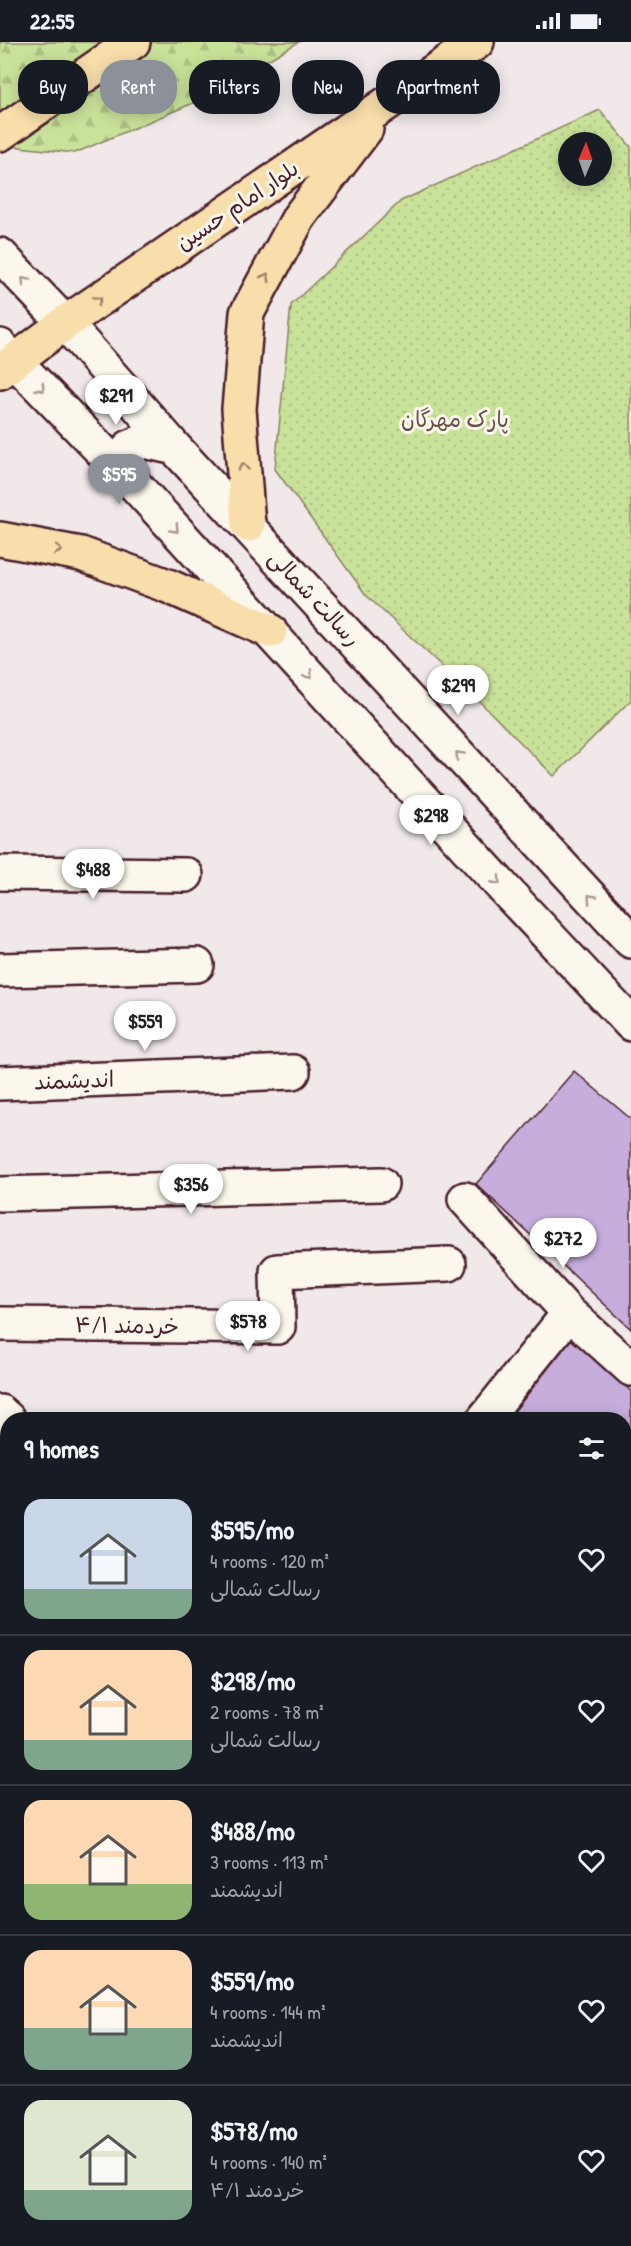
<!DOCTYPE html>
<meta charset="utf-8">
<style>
body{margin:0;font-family:"Patrick Hand","Playpen Sans Arabic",sans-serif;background:#242831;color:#f1f3f6;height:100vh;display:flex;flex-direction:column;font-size:22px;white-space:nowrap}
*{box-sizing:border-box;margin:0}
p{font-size:20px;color:#9ea1a6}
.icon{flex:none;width:33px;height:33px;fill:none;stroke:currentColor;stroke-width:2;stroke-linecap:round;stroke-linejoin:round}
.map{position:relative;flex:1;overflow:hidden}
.side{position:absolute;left:0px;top:1370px;width:632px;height:836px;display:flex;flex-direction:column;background:#171b24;border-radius:24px 24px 0 0;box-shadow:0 3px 15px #0003}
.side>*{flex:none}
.top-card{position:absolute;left:18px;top:18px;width:596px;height:54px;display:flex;gap:12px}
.needle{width:39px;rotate:2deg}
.controls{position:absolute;left:558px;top:90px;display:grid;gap:12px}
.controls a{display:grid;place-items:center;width:54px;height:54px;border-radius:50%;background:#171b24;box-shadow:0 3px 15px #0003;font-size:30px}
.price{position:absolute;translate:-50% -51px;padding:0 14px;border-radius:21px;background:#fff;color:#222;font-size:20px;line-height:39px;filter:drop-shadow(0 2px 3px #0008)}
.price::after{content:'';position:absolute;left:50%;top:36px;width:18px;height:14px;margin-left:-9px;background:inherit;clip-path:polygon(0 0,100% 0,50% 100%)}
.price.active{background:#8c9099;color:#fff}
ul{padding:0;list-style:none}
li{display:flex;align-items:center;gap:18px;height:150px;padding:0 24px}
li+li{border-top:2px solid #363941}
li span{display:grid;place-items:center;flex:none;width:168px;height:120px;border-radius:18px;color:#555}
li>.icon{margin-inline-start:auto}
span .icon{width:72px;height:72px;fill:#fffc;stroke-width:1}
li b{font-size:26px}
h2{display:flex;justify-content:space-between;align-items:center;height:72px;padding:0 24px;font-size:26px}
.tag{padding:0 21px;border-radius:24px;background:#171b24;box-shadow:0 3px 15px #0003;font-size:21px;line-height:54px}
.tag.active{background:#8c9099;color:#fff}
.status{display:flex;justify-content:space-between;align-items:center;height:42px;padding:0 30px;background:#171b24;direction:ltr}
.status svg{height:16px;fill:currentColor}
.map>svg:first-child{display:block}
</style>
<div class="status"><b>22:55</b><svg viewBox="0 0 49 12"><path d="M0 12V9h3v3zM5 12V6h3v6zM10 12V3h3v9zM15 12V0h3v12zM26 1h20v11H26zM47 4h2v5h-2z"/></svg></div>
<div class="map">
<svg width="631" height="2204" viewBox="0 0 631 2204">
<defs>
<pattern id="forest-firs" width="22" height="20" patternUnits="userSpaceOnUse" patternTransform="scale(1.5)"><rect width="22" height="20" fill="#c9e299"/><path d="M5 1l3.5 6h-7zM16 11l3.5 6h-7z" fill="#aec184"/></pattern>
<pattern id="park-dots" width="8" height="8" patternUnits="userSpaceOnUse" patternTransform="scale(1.5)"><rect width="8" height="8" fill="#c9e299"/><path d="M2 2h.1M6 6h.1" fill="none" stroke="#aec184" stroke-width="1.8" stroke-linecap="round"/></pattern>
</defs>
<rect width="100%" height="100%" fill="#f0e8e9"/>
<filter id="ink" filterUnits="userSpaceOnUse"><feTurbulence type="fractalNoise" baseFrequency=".0167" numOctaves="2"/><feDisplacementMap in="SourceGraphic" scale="12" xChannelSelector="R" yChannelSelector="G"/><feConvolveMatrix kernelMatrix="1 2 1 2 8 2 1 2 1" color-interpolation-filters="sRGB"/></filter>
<g filter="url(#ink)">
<!-- forest -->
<path fill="url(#forest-firs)" stroke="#8a8062" stroke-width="1.5" d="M0,0H299L191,62L75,111L0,103Z"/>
<!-- park -->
<path fill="url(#park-dots)" stroke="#8a8062" stroke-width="1.5" fill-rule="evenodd" d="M600,68L631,105V658L554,734L481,661L366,553L275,427L291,263L401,159ZM568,100H602V134H568Z"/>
<!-- building -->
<path fill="#c6addc" stroke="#4a1f2b" stroke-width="1.5" d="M574,1029L631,1077V1287L476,1142Z
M571,1297L631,1349V1438L624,1446V1377H508Z"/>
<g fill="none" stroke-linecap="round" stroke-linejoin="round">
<defs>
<path id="street" d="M0,831L186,833
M0,928L197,923
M0,1041L293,1030
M0,1152L381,1142
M465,1157L569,1271L631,1327
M0,1282L278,1285L277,1229L449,1222
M484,1377L569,1271
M0,1444L8,1435
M0,1675L8,1666
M0,1893L8,1900
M624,2047H631
M402,2204L411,2198"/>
<path id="secondary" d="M0,213L65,281L175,406L631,899
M0,304L133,441L509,852L631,982
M133,441L127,418L130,405L144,399L175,406
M0,1370L8,1377
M624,1641L631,1633
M0,2150L8,2148
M272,2198L275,2204"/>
<path id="primary" d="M0,92L133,0
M0,330L65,281L477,0
M248,483L239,367L247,271L299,175L366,87
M0,497L81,512L168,544L270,589"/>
</defs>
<!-- street casing -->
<use href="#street" stroke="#4a1f2b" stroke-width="38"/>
<!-- secondary casing -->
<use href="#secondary" stroke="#4a1f2b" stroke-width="38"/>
<!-- primary casing -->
<use href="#primary" stroke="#4a1f2b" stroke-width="38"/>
<!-- street -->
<use href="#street" stroke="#fbf7ec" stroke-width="33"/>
<!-- secondary -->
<use href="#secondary" stroke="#fbf7ec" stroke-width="33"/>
<!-- primary -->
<use href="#primary" stroke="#f8deab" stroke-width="33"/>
</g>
<!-- one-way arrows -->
<defs><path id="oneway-chevron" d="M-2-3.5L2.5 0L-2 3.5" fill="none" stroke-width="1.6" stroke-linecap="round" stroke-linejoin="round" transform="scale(1.5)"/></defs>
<g stroke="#a17e6b">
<use href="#oneway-chevron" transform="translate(266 235) rotate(-62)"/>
<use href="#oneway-chevron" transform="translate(98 258) rotate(-34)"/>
<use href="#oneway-chevron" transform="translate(243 425) rotate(-95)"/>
<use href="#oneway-chevron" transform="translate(58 508) rotate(10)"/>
</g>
<g stroke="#ab9695">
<use href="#oneway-chevron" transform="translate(25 239) rotate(-134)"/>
<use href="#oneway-chevron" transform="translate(41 346) rotate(46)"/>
<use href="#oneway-chevron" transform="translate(175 487) rotate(47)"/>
<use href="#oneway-chevron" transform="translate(309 633) rotate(48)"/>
<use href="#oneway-chevron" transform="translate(459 713) rotate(-133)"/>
<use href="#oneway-chevron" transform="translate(497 839) rotate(48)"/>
<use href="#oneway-chevron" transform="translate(591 856) rotate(-133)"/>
</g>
</g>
<g text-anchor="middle" stroke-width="6" stroke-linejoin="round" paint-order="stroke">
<!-- street labels -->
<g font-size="22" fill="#4a1f2b" stroke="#fbf7ec">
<text transform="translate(237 163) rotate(-34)" y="8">بلوار امام حسین</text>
<text transform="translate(315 556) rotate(47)" y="8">رسالت شمالی</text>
<text transform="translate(74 1038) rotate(-2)" y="8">اندیشمند</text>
<text transform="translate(127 1283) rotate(1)" y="8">خردمند ۴/۱</text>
</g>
<!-- park labels -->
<g font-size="22" fill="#6a5046" stroke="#fbf7ec">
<text x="455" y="385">پارک مهرگان</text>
</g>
</g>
</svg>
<div class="controls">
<a><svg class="needle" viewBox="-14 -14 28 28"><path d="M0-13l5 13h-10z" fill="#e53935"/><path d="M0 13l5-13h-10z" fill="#9ea1a6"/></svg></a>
</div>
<b class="price" style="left:116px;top:384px">$291</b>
<b class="price active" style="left:119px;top:463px">$595</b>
<b class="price" style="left:458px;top:674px">$299</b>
<b class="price" style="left:431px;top:804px">$298</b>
<b class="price" style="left:93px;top:858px">$488</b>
<b class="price" style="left:145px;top:1010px">$559</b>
<b class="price" style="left:191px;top:1173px">$356</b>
<b class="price" style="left:563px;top:1227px">$272</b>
<b class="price" style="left:248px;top:1310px">$578</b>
<div class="top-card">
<a class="tag">Buy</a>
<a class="tag active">Rent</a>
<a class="tag">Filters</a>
<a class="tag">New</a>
<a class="tag">Apartment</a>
</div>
<section class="side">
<h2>9 homes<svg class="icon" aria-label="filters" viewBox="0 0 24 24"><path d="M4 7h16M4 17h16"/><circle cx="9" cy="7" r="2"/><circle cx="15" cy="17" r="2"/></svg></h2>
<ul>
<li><span style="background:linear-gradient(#c9d6e8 75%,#7fa58c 0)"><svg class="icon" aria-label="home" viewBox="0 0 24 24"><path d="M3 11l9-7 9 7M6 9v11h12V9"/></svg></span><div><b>$595/mo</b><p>4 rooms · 120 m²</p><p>رسالت شمالی</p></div><svg class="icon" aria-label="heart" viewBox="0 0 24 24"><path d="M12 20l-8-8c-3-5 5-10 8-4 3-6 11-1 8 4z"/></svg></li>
<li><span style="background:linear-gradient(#ffd9b3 75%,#7fa58c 0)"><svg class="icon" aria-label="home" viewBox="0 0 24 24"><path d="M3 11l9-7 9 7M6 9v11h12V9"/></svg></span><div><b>$298/mo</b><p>2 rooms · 78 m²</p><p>رسالت شمالی</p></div><svg class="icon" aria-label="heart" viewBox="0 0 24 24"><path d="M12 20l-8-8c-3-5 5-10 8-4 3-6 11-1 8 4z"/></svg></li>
<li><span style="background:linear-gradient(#ffd9b3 70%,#8fb573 0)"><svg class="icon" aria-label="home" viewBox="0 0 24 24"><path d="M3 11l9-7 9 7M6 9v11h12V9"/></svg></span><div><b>$488/mo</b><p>3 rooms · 113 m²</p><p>اندیشمند</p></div><svg class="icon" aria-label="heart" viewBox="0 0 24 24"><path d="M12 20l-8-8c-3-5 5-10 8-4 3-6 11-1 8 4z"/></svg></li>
<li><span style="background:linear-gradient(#ffd9b3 65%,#7fa58c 0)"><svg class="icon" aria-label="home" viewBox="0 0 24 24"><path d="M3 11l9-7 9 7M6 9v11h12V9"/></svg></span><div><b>$559/mo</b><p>4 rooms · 144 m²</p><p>اندیشمند</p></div><svg class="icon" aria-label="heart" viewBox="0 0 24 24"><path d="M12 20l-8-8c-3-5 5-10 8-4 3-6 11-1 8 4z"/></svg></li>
<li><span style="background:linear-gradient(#dfe7d0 75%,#7fa58c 0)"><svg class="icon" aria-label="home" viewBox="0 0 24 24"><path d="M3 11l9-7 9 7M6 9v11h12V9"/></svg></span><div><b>$578/mo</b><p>4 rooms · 140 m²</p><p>خردمند ۴/۱</p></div><svg class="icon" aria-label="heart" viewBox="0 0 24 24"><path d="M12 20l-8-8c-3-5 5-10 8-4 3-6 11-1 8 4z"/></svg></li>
</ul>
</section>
</div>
